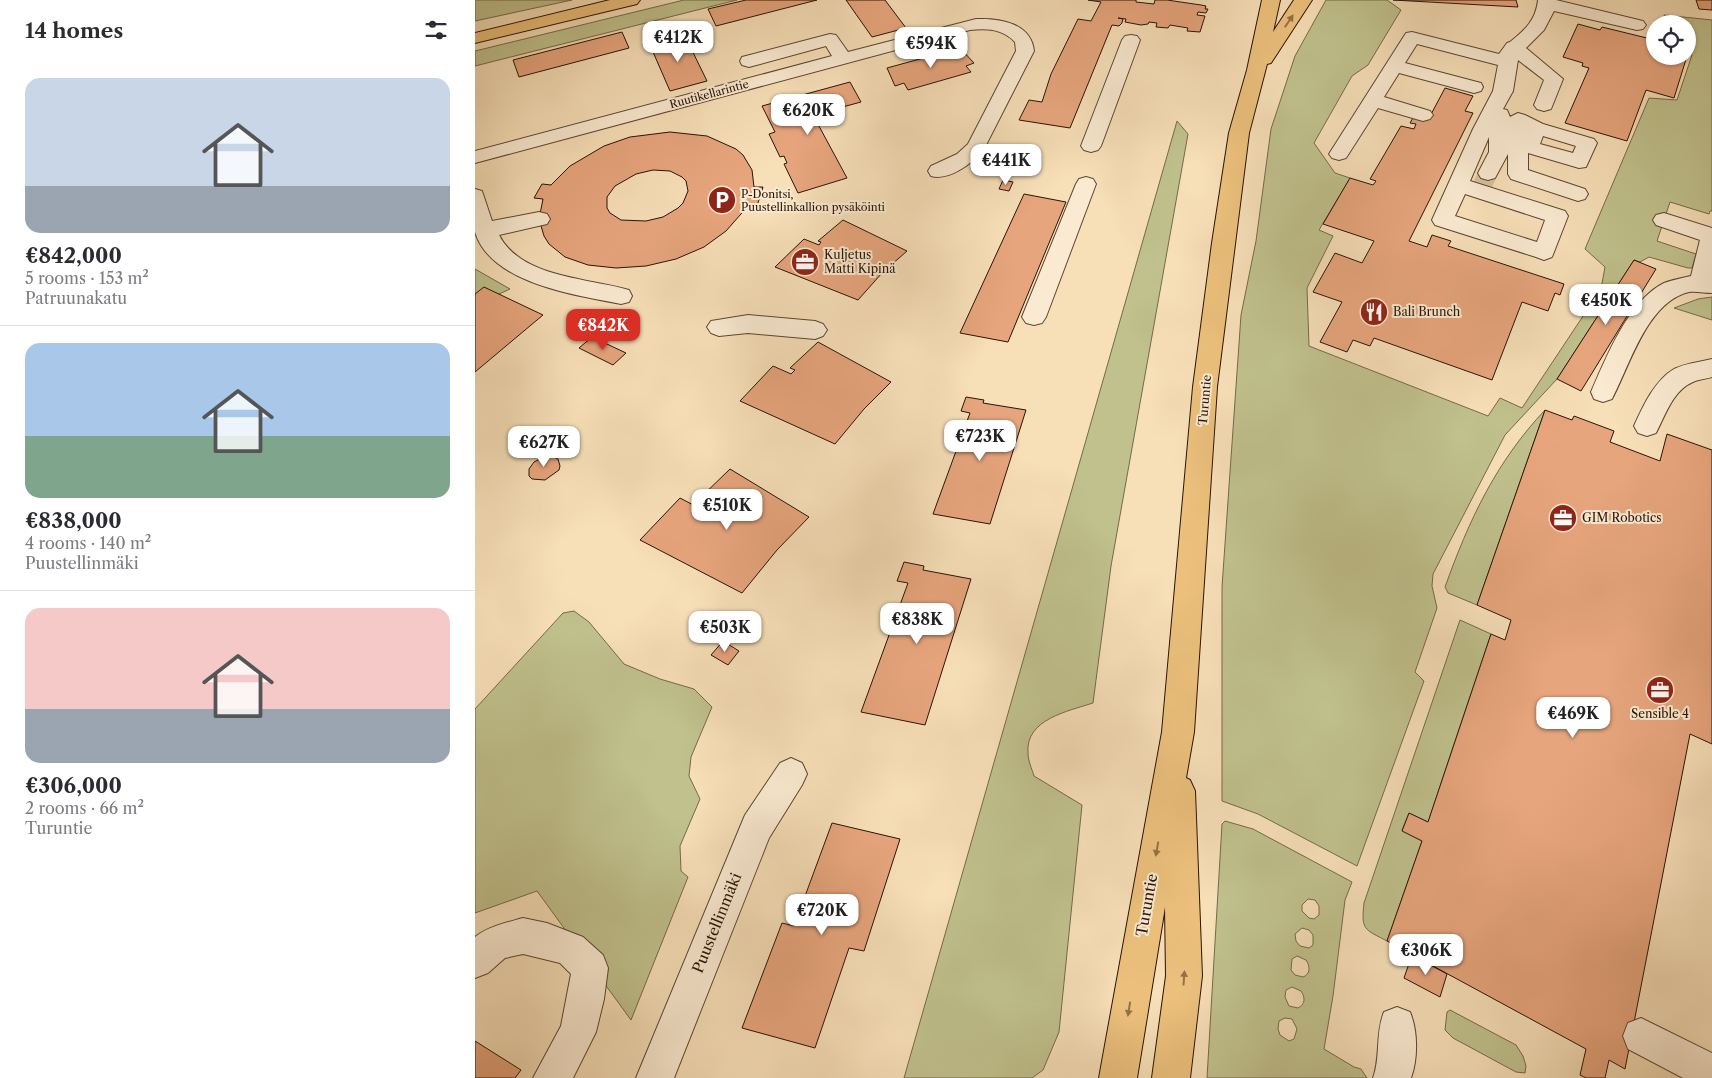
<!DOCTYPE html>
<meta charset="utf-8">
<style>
body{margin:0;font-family:"Libre Caslon Text",serif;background:#f2f2f3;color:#2b2b33;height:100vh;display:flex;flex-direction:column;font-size:19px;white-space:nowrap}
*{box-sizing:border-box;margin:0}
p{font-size:16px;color:#7c7c81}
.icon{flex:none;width:28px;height:28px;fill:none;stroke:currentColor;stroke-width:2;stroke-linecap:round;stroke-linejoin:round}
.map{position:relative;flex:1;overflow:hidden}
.details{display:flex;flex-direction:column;background:#fff;width:475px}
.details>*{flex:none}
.fabs{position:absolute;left:1171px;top:15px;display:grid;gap:10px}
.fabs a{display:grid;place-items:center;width:50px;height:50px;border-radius:50%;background:#fff;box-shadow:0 1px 4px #0004;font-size:25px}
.price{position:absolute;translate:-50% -42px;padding:0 11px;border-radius:10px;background:#fff;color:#222;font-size:16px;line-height:32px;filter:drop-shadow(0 1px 2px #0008)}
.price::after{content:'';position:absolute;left:50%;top:30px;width:15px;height:11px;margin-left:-8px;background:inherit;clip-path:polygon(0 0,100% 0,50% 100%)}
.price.active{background:#d93025;color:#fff}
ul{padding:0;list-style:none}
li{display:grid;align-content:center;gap:10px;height:265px;padding:0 25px}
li+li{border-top:1px solid #e1e1e2}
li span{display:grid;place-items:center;height:155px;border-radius:15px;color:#555}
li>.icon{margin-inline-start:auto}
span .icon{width:90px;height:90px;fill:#fffc;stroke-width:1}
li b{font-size:21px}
h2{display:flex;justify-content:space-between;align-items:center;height:60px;padding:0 25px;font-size:21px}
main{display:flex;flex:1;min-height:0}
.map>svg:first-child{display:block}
</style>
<main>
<section class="details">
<h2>14 homes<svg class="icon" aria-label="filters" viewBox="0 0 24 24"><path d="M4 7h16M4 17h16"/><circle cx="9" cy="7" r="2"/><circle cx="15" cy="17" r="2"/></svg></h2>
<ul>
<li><span style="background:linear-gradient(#c9d6e8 70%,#9aa5b1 0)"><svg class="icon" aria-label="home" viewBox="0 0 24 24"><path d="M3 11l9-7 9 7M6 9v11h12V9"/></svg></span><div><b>€842,000</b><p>5 rooms · 153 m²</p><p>Patruunakatu</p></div></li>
<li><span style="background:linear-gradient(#a9c7e8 60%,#7fa58c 0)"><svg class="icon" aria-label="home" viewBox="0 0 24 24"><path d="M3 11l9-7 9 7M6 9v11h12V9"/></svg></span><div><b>€838,000</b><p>4 rooms · 140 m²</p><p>Puustellinmäki</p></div></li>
<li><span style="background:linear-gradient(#f6c9c9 65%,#9aa5b1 0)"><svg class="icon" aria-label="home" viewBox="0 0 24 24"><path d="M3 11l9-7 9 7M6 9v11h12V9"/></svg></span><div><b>€306,000</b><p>2 rooms · 66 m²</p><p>Turuntie</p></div></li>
</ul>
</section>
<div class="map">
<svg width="1237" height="1078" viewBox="0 0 1237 1078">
<rect width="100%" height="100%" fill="#f7dfb8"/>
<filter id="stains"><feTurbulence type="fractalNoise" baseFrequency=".004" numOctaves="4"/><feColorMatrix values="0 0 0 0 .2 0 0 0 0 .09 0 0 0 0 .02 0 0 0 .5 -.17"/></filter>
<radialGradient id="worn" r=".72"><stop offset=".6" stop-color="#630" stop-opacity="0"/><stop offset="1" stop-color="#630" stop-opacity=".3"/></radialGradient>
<!-- green -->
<path fill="#c0c18d" stroke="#746a49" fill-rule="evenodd" d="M0,0H97L0,21Z
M209,0H262L0,66V51Z
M851,0H912L926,10L893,65L877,76L839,143L860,173L875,178L844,230L858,236L832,288L834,346L1013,416L1025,398L1047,408L1126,289L1130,267L1110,249L1174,98L1202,100L1217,55L1213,46L1212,24H1192L1189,15L1237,20V211H1235L1234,214L1195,202L1182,241L1221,254L1217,268H1213L1174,257L1165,262L1159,260L1082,379L1030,435L958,574L957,586L962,608L940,672L949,681L882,866L783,814L747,801V587L766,315L781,241L796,129L820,56Z
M702,121L713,134L636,566L618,703C594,711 550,719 553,753C553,761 557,769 559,776L607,805L584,1032L568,1070L557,1078H429Z
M0,269L35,289L11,300L0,298Z
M1237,297V320L1199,308L1223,299Z
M1070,410L1002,605L973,593L970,587C994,520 1021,462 1070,410Z
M99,611L114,622L149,664L185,679L219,689L237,707L216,757L214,776L225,799L205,846L206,871L213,877L156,1020L62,891L0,913V709L88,613Z
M985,620L1016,634L953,822L934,813L927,830L947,841L912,941C889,929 886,930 889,903Z
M750,821L778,829L877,882L870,900L858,996L849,1049L879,1067L886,1069L892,1078H732L747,824ZM833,899L840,900L844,906V915L839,919L834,918L827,911V905ZM827,928L834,930L838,935V945L834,948L825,946L821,941L820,934ZM822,956L831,960C835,966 836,974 828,977L820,975L816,970L817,959ZM817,987L826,991C830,997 831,1004 823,1008L814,1006L810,997L811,990ZM810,1018L817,1019L822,1029L819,1039L814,1041L805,1035L803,1029L804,1021Z
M975,1010L1041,1045L1048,1056L1051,1066L1050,1073L1041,1072L978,1038L970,1030L972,1012Z"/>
<!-- building -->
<path fill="#e7a57d" stroke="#291305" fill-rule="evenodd" d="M271,0H342L241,26L233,9Z
M371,0H410L431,28L397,37Z
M613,0H661V2L679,4L680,0H692L726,5L731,6L730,9H733L731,13L723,12L722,15L730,16L725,32L712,31L713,28L695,25L693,28L681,27L682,23L674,22L673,24L666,25L650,22L651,19L643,18L648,19L647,23L644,26L637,25L595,128L544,120L554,100L567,102L576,74L603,19L616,21L626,2Z
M1041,0L1043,7L918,0Z
M1221,0H1237V10L1224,9Z
M1103,24L1125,30L1127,27L1180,40V56H1212L1199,98L1171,90L1152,141L1090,123L1114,68L1107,66L1108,63L1088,57Z
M147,32L154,48L44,77L38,60Z
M210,36L232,81L195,91L175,45Z
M485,48L499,63L491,66L496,72L433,90L429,83L420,86L412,68Z
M375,82L386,102L338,115L372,178L323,193L309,164L312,163L309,156L305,157L294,134L300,132L287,106Z
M970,88L998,96L990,111L998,113L934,241L952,247L957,235L976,241L973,246L1089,284L1085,295L1080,293L1073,311L1047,302L1017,380L899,338L895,346L878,340L872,352L845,342L867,302L838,292L860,253L887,263L899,241L848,224L875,178L898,185L901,181L895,179L926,126L939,129L941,124L935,123L939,116L953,120Z
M195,132L232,136L261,149L268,155L277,170L279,187H288L282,206H273L251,231L229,247L201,259L171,266L141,268L113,265L90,257L74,244L69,236L64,219L68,199L59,198L67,184L76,185L95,166L129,146L155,137ZM178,170L195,171L207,177L211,181L213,191L208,203L203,208L188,217L171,221L146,220L135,213L132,208V197L140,186L161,174Z
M528,180L538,182L534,191L524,189Z
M549,194L591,202L533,342L485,333Z
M368,220L432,251L407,273L383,300L300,267L329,239L344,245L346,242L343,241Z
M1159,260L1181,269L1106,391L1082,379Z
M9,287L68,315L0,372V294Z
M117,337L151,353L138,365L104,348Z
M343,342L416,382L389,409L360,444L265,401L298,366L316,374L320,370L315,368Z
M491,397L509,400L508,403L551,410L515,524L458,514L495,413L486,411Z
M1070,410L1097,420L1099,416L1139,431L1135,442L1185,461L1192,434L1237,450V744L1215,734L1150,1069L1134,1060L1130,1078H1111L1105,1075L1111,1049L912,941L947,841L927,831L934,813L953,822L1016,634L1030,640L1036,620L1002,605Z
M69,457H79L83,459L85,466L84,470L70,480L57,479L54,476V469L59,462Z
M255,469L334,517L302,550L267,593L165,540L205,498L224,508L228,503L223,500Z
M429,562L449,566L448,570L496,579L450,725L386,712L433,583L422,581Z
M248,641L264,651L253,665L236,655Z
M357,823L425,839L389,951L374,948L340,1048L267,1028L307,923L319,926Z
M937,955L972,974L965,997L929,978Z
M0,1041L46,1070L40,1078H0Z"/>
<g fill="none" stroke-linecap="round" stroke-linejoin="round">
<!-- minor-tunnel -->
<path stroke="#d8c09d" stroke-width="19" stroke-dasharray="19 10" stroke-linecap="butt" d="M1007,186L1013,173"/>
<defs>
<path id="minor" d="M1063,0H1081L1168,21L1171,25L1168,29L1162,30L1079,11L1069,30L1051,48L1088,79L1076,109L1069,111L1062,109L1059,105L1069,80L1043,60L1038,91L1028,109L1032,110L1035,117L1043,113L1050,115L1068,124L1119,139L1122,143L1111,167L1104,168L1053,153V170L1110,189L1113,194L1110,199L1103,201L1036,179L1033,174V154L1020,178L1013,180L1006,178L1003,173L1014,152V137L995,181L1090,211L1093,216L1077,257L1069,260L1061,257L960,225L957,220L998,129L1018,91L1023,65L942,44L930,63L1006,83L1008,87L1006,91L999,93L924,73L909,97L955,111L958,115L955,119L948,121L903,108L871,158L864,160L857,158L854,154L931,33L937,32L1024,54L1032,43L1035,42C1050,30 1061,20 1063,0ZM1068,136L1101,146L1098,153L1065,144ZM990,194L1070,220L1062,242L980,216Z
M501,19C525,18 556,23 559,51L508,151C496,164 474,181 456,176L453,171L456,166L482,154L493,144L541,51L540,42C528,29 512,28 495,30L0,163V151L357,56L351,46L274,67L267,65L265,61L267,57L355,34L361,35L373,52Z
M656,35L662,36L665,40L626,146L623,150L616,152L609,150L606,146L647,40L650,36Z
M611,177L618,179L621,184L571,317L567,323L559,325L551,323L547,317L601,184L604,179Z
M0,189L7,191L17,221L64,212L72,214L75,219L72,224L24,235C46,278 114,278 154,290L157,296L154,302L146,304C101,295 16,284 0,232C0,219 0,202 0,189Z
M1189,213L1237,228V293C1230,293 1221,291 1214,292C1172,302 1155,365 1137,399L1128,402L1119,399L1116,392C1131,358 1153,301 1189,283C1197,280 1207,278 1216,276L1225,240L1181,225L1178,220L1181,215Z
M273,315L340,321L348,324L352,330L348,336L340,339L273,333L244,336L236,333L232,327L236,321Z
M1237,359V377C1231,379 1224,379 1218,382C1198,390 1190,416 1181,433L1172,436L1163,433L1159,426C1168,406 1180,380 1199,369C1211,363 1225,362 1237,359Z
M316,758L327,763L332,774L327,785L294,838L199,1078H161L270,815L305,763Z
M48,918L72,923L108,937L128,955L133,968L129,999L121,1032L98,1078H58L86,1026L96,974L85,963L48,954L30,958L13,973L0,978V937C14,926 31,923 48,918Z
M922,1007L935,1012C943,1031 943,1059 936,1078H898C906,1057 900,1033 909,1012Z
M1166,1018L1237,1053V1078H1208L1153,1049L1148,1036L1153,1023Z"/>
<path id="major" d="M135,0H165L162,4L0,43V33Z
M787,0H805L798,32L819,0H837L796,63L792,64L774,133L742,387L719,732L711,778L715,780L720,791L727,976L715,1078H677L691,976L690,907L662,1078H624L687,732L718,387L737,243L754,133L772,70Z"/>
</defs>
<!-- minor casing -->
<use href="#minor" stroke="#5c4632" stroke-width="2"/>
<!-- major casing -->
<use href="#major" stroke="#291305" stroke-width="2"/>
<!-- minor -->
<use href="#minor" fill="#faead1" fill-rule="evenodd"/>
<!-- major -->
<use href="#major" fill="#ecc07c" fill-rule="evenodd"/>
</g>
<!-- one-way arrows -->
<defs><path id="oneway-solid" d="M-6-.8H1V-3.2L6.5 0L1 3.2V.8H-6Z" transform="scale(1.25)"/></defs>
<g fill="#947246">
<use href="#oneway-solid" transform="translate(814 21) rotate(-56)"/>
<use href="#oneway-solid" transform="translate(682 849) rotate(100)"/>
<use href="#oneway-solid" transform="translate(709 978) rotate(-86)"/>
<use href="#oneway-solid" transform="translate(654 1009) rotate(99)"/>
</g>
<!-- icons -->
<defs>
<symbol id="parking-disc" viewBox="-11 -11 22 22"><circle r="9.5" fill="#8f2418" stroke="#faead1"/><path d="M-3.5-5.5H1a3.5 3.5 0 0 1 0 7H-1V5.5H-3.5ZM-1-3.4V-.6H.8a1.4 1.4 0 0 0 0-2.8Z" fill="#fff"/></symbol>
<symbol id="office-disc" viewBox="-11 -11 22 22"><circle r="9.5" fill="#8f2418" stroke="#faead1"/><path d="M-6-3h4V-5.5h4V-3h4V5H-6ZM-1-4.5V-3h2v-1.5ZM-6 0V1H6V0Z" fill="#fff"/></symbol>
<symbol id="restaurant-disc" viewBox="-11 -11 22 22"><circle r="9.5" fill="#8f2418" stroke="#faead1"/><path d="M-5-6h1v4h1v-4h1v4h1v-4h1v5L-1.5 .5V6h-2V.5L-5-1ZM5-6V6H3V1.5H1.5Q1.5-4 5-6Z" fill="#fff"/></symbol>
</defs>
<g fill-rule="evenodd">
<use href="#parking-disc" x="231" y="184" width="32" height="32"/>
<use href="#office-disc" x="314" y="246" width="32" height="32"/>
<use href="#restaurant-disc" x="883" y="296" width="32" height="32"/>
<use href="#office-disc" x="1072" y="502" width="32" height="32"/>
<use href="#office-disc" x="1169" y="674" width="32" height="32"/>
</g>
<g text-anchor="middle" stroke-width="4" stroke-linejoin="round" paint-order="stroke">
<!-- far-street labels -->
<g font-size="11" fill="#291305" stroke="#faead1">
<text transform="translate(234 94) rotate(-15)" y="4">Ruutikellarintie</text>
</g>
<!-- far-poi labels -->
<g font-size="11" fill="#291305" stroke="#faead1" text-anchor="start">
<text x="266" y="198">P-Donitsi,<tspan x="266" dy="13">Puustellinkallion pysäköinti</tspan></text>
</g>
<!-- poi labels -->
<g font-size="12" fill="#291305" stroke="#faead1" text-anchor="start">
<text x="349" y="259">Kuljetus<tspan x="349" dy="14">Matti Kipinä</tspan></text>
<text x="918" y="316">Bali Brunch</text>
<text x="1107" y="522">GIM Robotics</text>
<text x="1185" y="718" text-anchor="middle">Sensible 4</text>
</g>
<!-- street labels -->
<g font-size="12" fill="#291305" stroke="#faead1">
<text transform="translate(730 400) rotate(-85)" y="4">Turuntie</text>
</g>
<!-- near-street labels -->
<g font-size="15" fill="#291305" stroke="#faead1">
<text transform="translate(672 905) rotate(-80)" y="5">Turuntie</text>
<text transform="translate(242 923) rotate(-68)" y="5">Puustellinmäki</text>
</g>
</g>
<rect width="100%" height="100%" filter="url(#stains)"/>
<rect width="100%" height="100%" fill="url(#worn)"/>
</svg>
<div class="fabs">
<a><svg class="icon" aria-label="locate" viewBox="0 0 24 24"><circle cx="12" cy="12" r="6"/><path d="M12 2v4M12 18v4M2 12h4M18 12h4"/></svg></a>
</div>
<b class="price" style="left:203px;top:63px">€412K</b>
<b class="price" style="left:456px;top:69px">€594K</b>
<b class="price" style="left:333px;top:136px">€620K</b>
<b class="price" style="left:531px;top:186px">€441K</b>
<b class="price" style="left:1131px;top:326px">€450K</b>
<b class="price active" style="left:128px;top:351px">€842K</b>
<b class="price" style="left:505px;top:462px">€723K</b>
<b class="price" style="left:69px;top:468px">€627K</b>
<b class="price" style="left:252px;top:531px">€510K</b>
<b class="price" style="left:442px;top:645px">€838K</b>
<b class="price" style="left:250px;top:653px">€503K</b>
<b class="price" style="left:1098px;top:739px">€469K</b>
<b class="price" style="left:347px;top:936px">€720K</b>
<b class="price" style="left:951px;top:976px">€306K</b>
</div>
</main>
